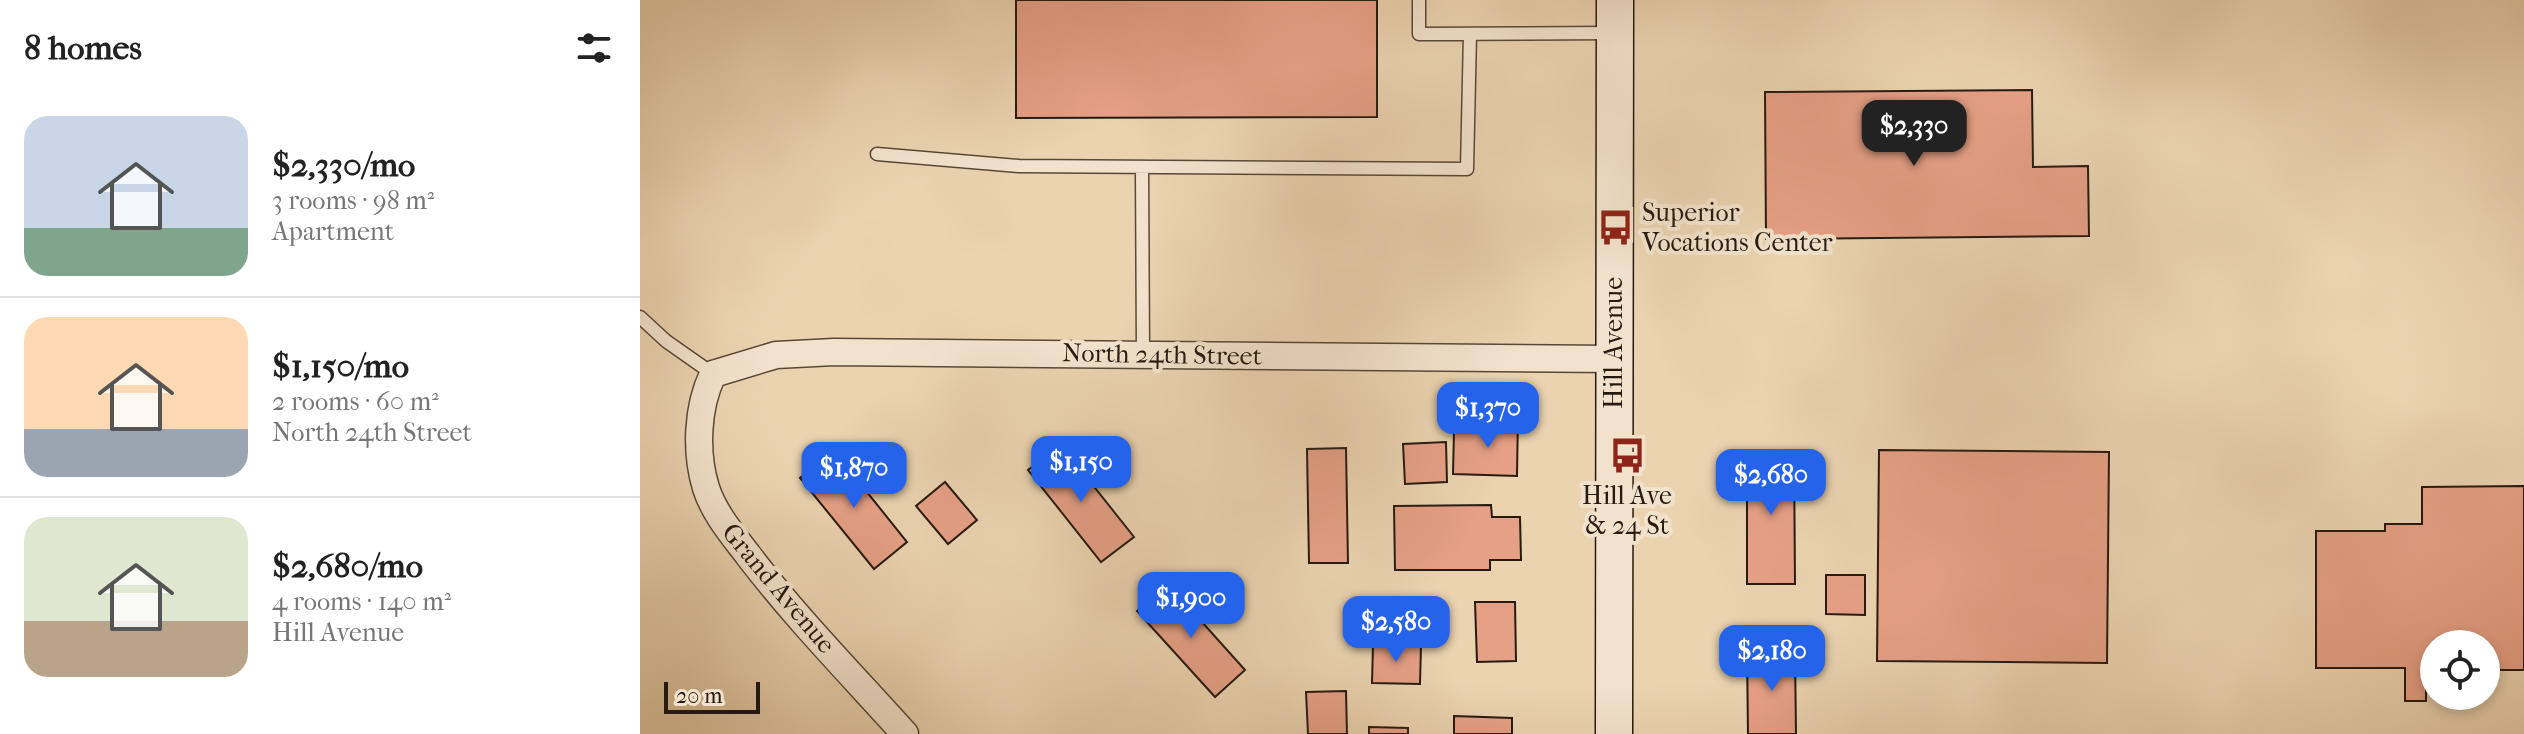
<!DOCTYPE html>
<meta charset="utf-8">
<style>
body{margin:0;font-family:"IM FELL French Canon",serif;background:#f2f2f2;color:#222;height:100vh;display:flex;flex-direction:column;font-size:30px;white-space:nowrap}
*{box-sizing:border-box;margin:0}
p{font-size:26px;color:#767676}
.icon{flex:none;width:44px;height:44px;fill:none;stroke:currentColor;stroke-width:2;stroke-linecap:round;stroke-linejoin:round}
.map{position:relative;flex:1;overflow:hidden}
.details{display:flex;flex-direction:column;background:#fff;width:640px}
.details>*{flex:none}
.fabs{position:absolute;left:1780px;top:630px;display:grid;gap:16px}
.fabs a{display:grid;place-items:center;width:80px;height:80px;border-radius:50%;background:#fff;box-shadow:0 4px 12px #0003;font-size:40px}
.scale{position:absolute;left:24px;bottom:20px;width:96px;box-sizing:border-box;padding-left:8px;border:4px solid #271a10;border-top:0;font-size:22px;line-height:28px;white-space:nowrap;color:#271a10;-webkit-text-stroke:6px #f2e2cc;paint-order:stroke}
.price{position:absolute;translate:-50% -68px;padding:0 18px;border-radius:16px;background:#2563eb;color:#fff;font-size:26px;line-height:52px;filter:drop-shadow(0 2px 4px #0008)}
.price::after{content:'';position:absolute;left:50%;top:48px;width:24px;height:18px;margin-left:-12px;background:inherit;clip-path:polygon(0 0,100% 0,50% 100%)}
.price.active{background:#222;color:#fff}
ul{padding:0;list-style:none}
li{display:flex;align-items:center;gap:24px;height:200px;padding:0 24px}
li+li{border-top:2px solid #e0e0e0}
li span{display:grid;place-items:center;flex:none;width:224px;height:160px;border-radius:24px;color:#555}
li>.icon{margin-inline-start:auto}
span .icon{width:96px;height:96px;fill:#fffc;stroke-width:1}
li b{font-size:34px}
h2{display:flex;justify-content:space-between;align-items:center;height:96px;padding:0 24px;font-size:34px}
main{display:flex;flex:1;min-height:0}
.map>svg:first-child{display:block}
</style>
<main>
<section class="details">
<h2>8 homes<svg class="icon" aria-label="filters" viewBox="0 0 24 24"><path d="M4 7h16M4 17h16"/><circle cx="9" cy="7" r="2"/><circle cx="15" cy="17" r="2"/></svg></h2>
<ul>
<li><span style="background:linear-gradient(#c9d6e8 70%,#7fa58c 0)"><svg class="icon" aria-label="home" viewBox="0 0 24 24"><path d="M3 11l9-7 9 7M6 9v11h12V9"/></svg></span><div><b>$2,330/mo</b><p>3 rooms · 98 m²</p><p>Apartment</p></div></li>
<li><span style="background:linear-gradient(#ffd9b3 70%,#9aa5b1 0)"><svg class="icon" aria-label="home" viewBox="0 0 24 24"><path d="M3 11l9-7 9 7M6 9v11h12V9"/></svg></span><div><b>$1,150/mo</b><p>2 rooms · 60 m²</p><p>North 24th Street</p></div></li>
<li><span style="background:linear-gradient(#dfe7d0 65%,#b9a48a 0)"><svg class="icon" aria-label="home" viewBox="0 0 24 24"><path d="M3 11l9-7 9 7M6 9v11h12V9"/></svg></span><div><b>$2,680/mo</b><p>4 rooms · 140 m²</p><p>Hill Avenue</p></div></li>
</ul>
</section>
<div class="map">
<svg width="1884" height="734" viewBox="0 0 1884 734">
<rect width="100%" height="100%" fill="#ebd3b0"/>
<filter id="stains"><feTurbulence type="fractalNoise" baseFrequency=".0025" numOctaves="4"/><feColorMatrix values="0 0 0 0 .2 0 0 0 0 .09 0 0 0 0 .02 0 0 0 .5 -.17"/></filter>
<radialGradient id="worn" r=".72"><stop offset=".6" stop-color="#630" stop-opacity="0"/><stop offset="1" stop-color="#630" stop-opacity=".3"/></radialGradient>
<!-- building -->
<path fill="#e6a086" stroke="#271a10" stroke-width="2" d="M376,0H737V117L376,118Z
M1392,90L1393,167L1448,166L1449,236L1126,239L1125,92Z
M857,414L878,415L877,476L813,474L814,430L856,431Z
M806,442L807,482L765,484L763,444Z
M421,445L494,537L461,562L388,470Z
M706,448L708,563H669L667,449Z
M1107,450H1154L1155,584H1107Z
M1239,450L1469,452L1467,663L1237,661Z
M194,451L267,542L234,569L160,478Z
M305,482L337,520L308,544L276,506Z
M1884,486V670H1846V644H1794V670H1786V701H1765V668H1676V531H1745V524H1782V487Z
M851,505L852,517H880L881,560H850V570H755L754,506Z
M1186,575H1225V615L1186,614Z
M527,583L605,670L575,697L497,611Z
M835,602H875L876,661L837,662Z
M733,645L781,646L780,684L732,683Z
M1107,652H1155L1156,734H1108Z
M706,691L707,734H668L666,692Z
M814,716L872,718V734H814Z
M729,727L768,728V734H729Z"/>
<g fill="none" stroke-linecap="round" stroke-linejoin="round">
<defs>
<path id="lane" d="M779,0V34L973,33
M237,154L379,166L827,169L830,34
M502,167L503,354
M0,317L26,341L73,374"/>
<path id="street" d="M265,734C212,675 156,618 108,555C92,534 74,513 66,488C55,452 57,407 73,374L136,355L194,352L973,359"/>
<path id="secondary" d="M974,734L975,0"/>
</defs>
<!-- lane casing -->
<use href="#lane" stroke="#584838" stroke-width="15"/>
<!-- street casing -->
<use href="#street" stroke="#584838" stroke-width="29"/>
<!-- secondary casing -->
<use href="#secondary" stroke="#271a10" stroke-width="39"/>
<!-- lane -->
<use href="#lane" stroke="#f2e2cc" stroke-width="12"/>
<!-- street -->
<use href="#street" stroke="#f2e2cc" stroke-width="26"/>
<!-- secondary -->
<use href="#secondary" stroke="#f2e2cc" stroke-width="36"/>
</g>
<!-- icons -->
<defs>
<symbol id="bus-bare" viewBox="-9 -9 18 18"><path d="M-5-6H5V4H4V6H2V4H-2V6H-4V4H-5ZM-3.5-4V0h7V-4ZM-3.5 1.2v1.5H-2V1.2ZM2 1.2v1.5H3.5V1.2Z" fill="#8f2418" stroke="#f2e2cc" stroke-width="2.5" paint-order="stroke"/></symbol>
</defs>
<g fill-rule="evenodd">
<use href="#bus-bare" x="950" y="202" width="51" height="51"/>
<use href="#bus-bare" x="962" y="430" width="51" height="51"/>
</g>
<g text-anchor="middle" stroke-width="8" stroke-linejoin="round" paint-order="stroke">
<!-- poi labels -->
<g font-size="26" fill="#271a10" stroke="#f2e2cc" text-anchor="start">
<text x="1002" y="221">Superior<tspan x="1002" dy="30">Vocations Center</tspan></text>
<text x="987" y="504" text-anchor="middle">Hill Ave<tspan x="987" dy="30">&amp; 24 St</tspan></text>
</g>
<!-- street labels -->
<g font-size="26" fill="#271a10" stroke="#f2e2cc">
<text transform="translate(973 343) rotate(-90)" y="9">Hill Avenue</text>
<text transform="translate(522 354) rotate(1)" y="9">North 24th Street</text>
<text transform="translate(139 588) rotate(50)" y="9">Grand Avenue</text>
</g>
</g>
<rect width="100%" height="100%" filter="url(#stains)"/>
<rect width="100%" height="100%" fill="url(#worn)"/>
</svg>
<div class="fabs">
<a><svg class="icon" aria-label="locate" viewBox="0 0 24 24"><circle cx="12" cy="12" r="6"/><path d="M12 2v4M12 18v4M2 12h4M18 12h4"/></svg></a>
</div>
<div class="scale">20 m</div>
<b class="price active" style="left:1274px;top:168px">$2,330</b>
<b class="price" style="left:848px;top:450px">$1,370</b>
<b class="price" style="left:441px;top:504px">$1,150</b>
<b class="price" style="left:214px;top:510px">$1,870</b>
<b class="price" style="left:1131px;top:517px">$2,680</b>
<b class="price" style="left:551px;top:640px">$1,900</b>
<b class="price" style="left:756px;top:664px">$2,580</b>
<b class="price" style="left:1132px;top:693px">$2,180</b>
</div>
</main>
